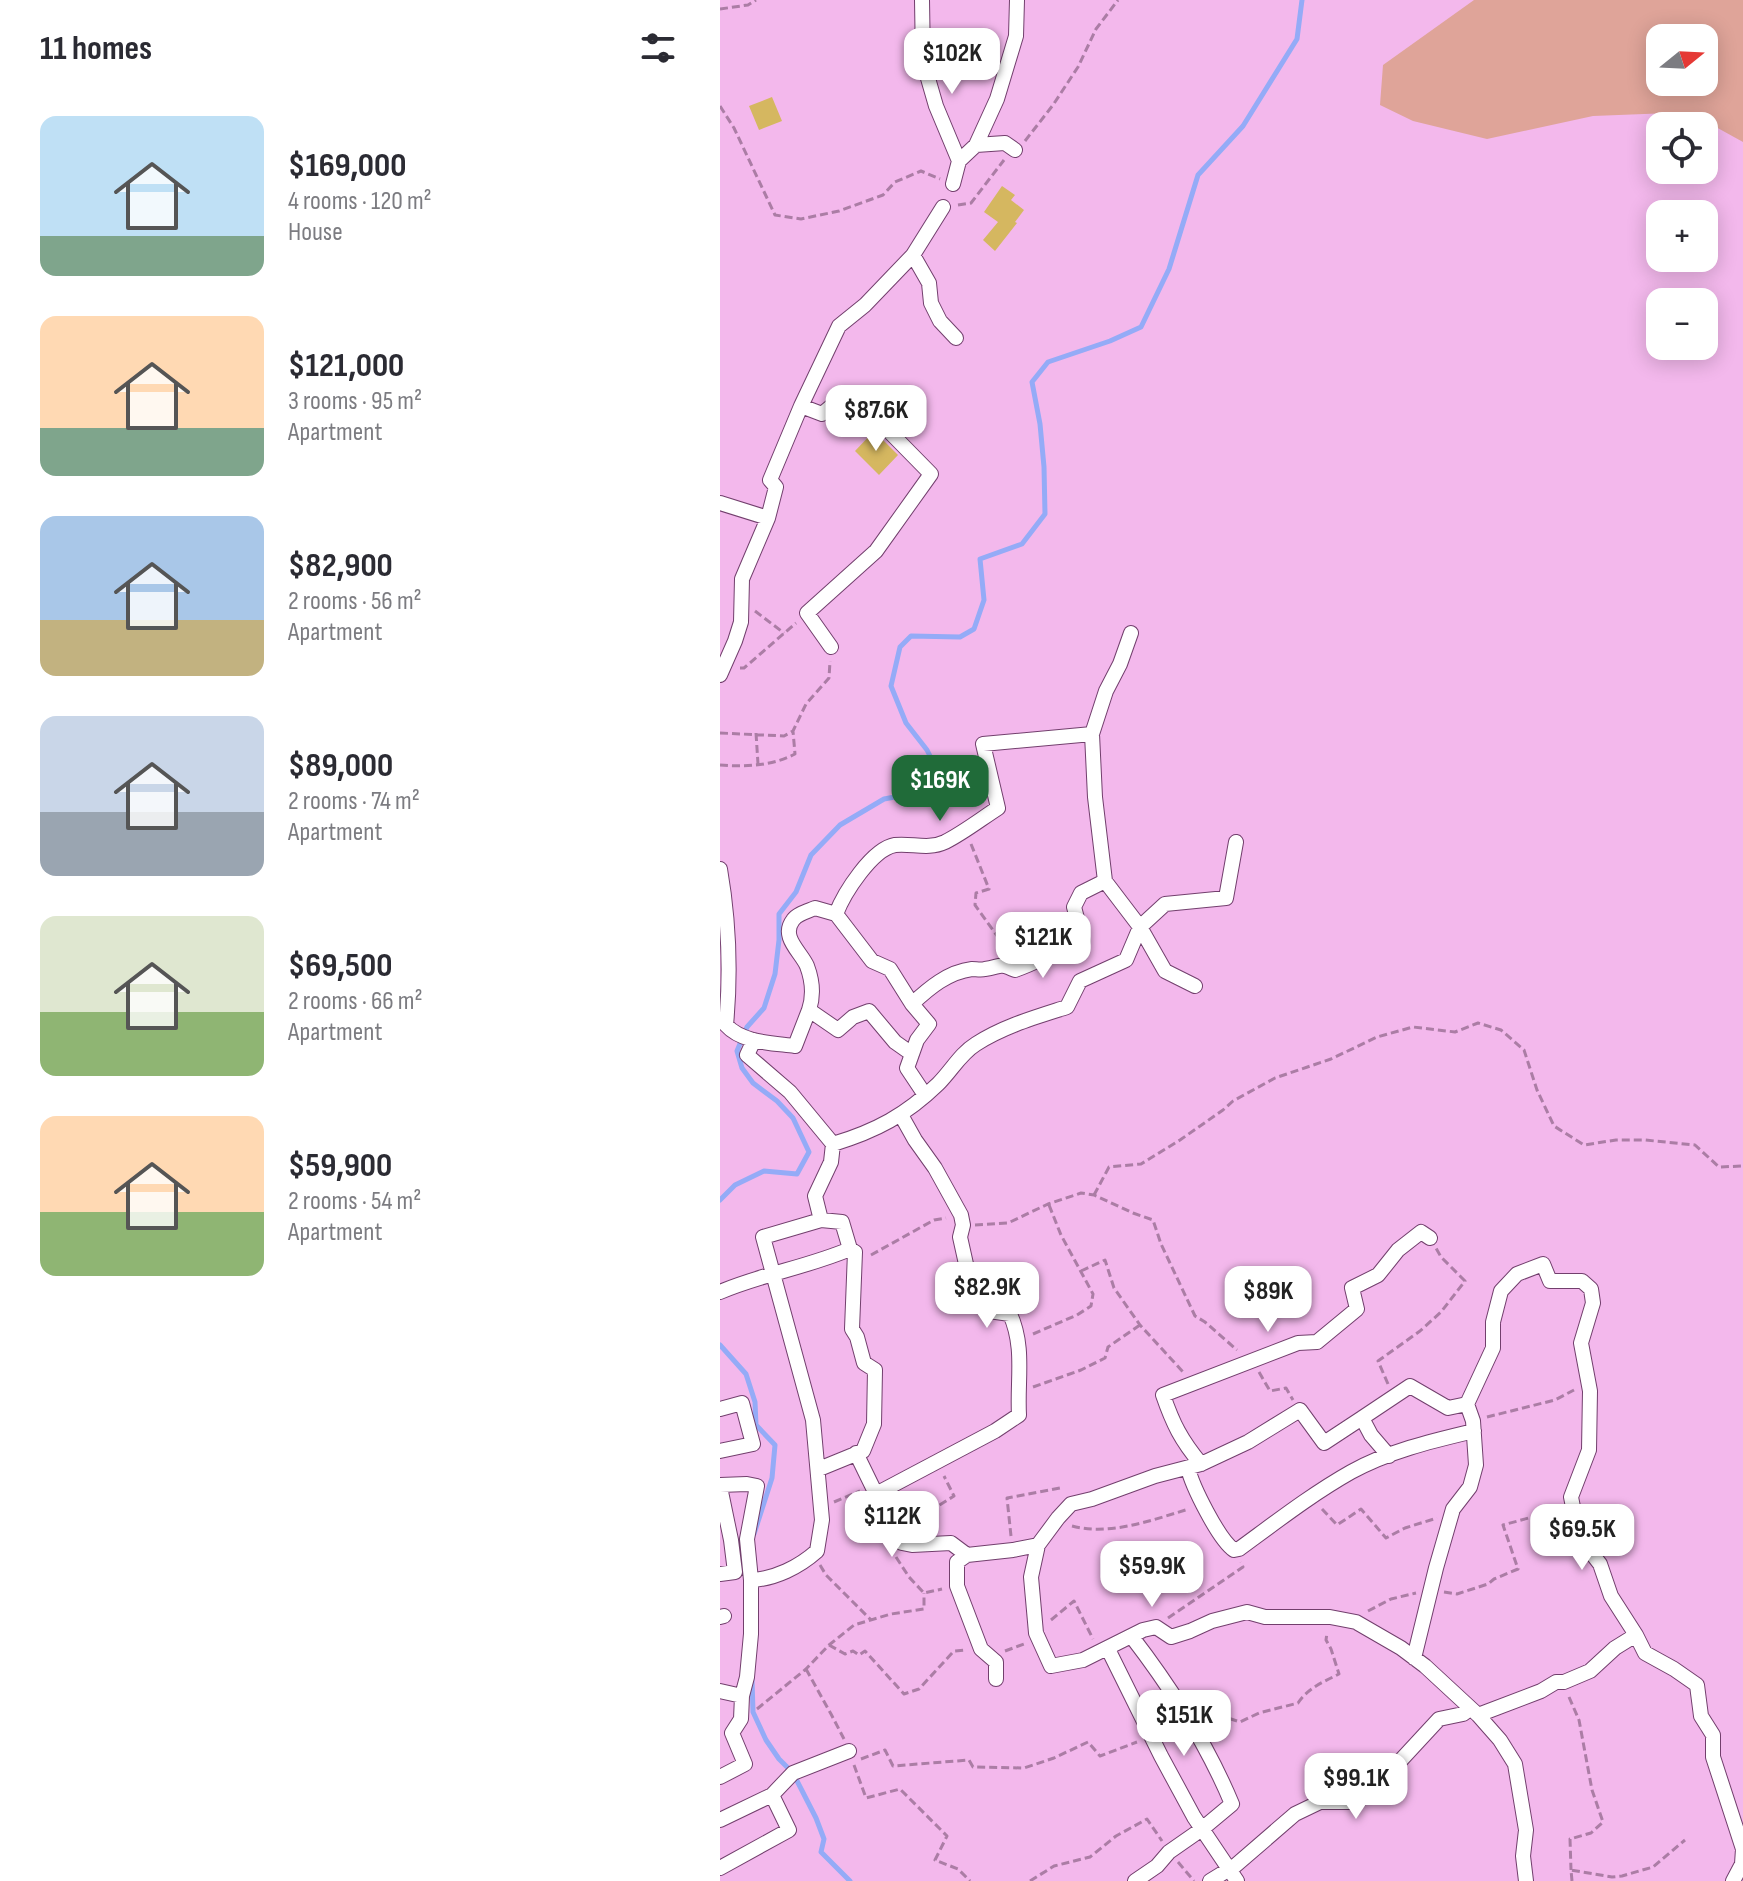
<!DOCTYPE html>
<meta charset="utf-8">
<style>
body{margin:0;font-family:"Sofia Sans Condensed",sans-serif;background:#f7f7f7;color:#2b2b33;height:100vh;display:flex;flex-direction:column;font-size:30px;white-space:nowrap}
*{box-sizing:border-box;margin:0}
p{font-size:26px;color:#7c7c81}
.icon{flex:none;width:44px;height:44px;fill:none;stroke:currentColor;stroke-width:2;stroke-linecap:round;stroke-linejoin:round}
.map{position:relative;flex:1;overflow:hidden}
.details{display:flex;flex-direction:column;background:#fff;width:720px}
.details>*{flex:none}
.needle{width:52px;rotate:72deg}
.tools{position:absolute;left:926px;top:24px;display:grid;gap:16px}
.tools a{display:grid;place-items:center;width:72px;height:72px;border-radius:16px;background:#fff;box-shadow:0 4px 20px #0003;font-size:40px}
.price{position:absolute;translate:-50% -68px;padding:0 18px;border-radius:16px;background:#fff;color:#222;font-size:26px;line-height:52px;filter:drop-shadow(0 2px 4px #0008)}
.price::after{content:'';position:absolute;left:50%;top:48px;width:24px;height:18px;margin-left:-12px;background:inherit;clip-path:polygon(0 0,100% 0,50% 100%)}
.price.on{background:#206b39;color:#fff}
ul{padding:0;list-style:none}
li{display:flex;align-items:center;gap:24px;height:200px;padding:0 40px}
li span{display:grid;place-items:center;flex:none;width:224px;height:160px;border-radius:16px;color:#555}
li>.icon{margin-inline-start:auto}
span .icon{width:96px;height:96px;fill:#fffc;stroke-width:1}
li b{font-size:34px}
h2{display:flex;justify-content:space-between;align-items:center;height:96px;padding:0 40px;font-size:34px}
main{display:flex;flex:1;min-height:0}
.map>svg:first-child{display:block}
</style>
<main>
<section class="details">
<h2>11 homes<svg class="icon" aria-label="filters" viewBox="0 0 24 24"><path d="M4 7h16M4 17h16"/><circle cx="9" cy="7" r="2"/><circle cx="15" cy="17" r="2"/></svg></h2>
<ul>
<li><span style="background:linear-gradient(#bfe0f5 75%,#7fa58c 0)"><svg class="icon" aria-label="home" viewBox="0 0 24 24"><path d="M3 11l9-7 9 7M6 9v11h12V9"/></svg></span><div><b>$169,000</b><p>4 rooms · 120 m²</p><p>House</p></div></li>
<li><span style="background:linear-gradient(#ffd9b3 70%,#7fa58c 0)"><svg class="icon" aria-label="home" viewBox="0 0 24 24"><path d="M3 11l9-7 9 7M6 9v11h12V9"/></svg></span><div><b>$121,000</b><p>3 rooms · 95 m²</p><p>Apartment</p></div></li>
<li><span style="background:linear-gradient(#a9c7e8 65%,#c2b280 0)"><svg class="icon" aria-label="home" viewBox="0 0 24 24"><path d="M3 11l9-7 9 7M6 9v11h12V9"/></svg></span><div><b>$82,900</b><p>2 rooms · 56 m²</p><p>Apartment</p></div></li>
<li><span style="background:linear-gradient(#c9d6e8 60%,#9aa5b1 0)"><svg class="icon" aria-label="home" viewBox="0 0 24 24"><path d="M3 11l9-7 9 7M6 9v11h12V9"/></svg></span><div><b>$89,000</b><p>2 rooms · 74 m²</p><p>Apartment</p></div></li>
<li><span style="background:linear-gradient(#dfe7d0 60%,#8fb573 0)"><svg class="icon" aria-label="home" viewBox="0 0 24 24"><path d="M3 11l9-7 9 7M6 9v11h12V9"/></svg></span><div><b>$69,500</b><p>2 rooms · 66 m²</p><p>Apartment</p></div></li>
<li><span style="background:linear-gradient(#ffd9b3 60%,#8fb573 0)"><svg class="icon" aria-label="home" viewBox="0 0 24 24"><path d="M3 11l9-7 9 7M6 9v11h12V9"/></svg></span><div><b>$59,900</b><p>2 rooms · 54 m²</p><p>Apartment</p></div></li>
</ul>
</section>
<div class="map">
<svg width="1023" height="1881" viewBox="0 0 1023 1881">
<rect width="100%" height="100%" fill="#f3b8ec"/>
<!-- green -->
<path fill="#dfa499" fill-rule="evenodd" d="M754,0H1023V142L985,121L950,113L873,116L767,139L693,121L660,105L663,65ZM940,38H984V82H940Z"/>
<g fill="none" stroke-linecap="round" stroke-linejoin="round">
<!-- stream -->
<path stroke="#94abf7" stroke-width="5" d="M0,1200L15,1185L44,1171L77,1174L89,1152L73,1118L57,1101L33,1083L22,1068L17,1051L27,1027L44,1008L55,974L59,940V914L76,892L91,855L120,825L164,799L191,794L214,793L218,772L207,750L186,723L171,686L180,647L191,636L240,637L254,629L264,600L260,559L302,544L325,514L324,467L320,424L312,382L328,362L390,341L421,327L449,269L478,175L523,126L577,39L582,0
M0,1345L26,1374L35,1402L36,1425L55,1445L52,1478L34,1534
M32,1679L33,1712L46,1740L59,1759L73,1773L96,1818L104,1839L101,1852L130,1881"/>
</g>
<!-- building -->
<path fill="#d5b760" d="M52,97L62,121L39,130L29,106Z
M282,186L295,195L291,200L304,210L295,222L297,223L275,251L263,240L278,222L264,212Z
M154,431L178,455L159,475L135,451Z"/>
<g fill="none" stroke-linecap="round" stroke-linejoin="round">
<defs>
<path id="street" d="M202,0L203,61L216,106L239,161L233,184
M256,145L277,99L296,36L297,0
M239,161L256,145L285,143L295,150
M193,255L209,283L211,303L220,321L236,338
M81,406L102,414L115,403L140,397L156,418L211,474L156,551L87,613L111,647
M0,503L48,518
M411,633L400,664L386,691L372,734L375,797L385,881L420,927L445,971L475,986
M0,675L15,641L21,622L22,579L48,518L56,487L50,480L81,406L119,326L145,305L193,255L223,207
M0,869C9,921 11,972 6,1025C22,1043 53,1043 75,1046L89,1010
M116,914L152,961L170,969L192,1004L209,1024L197,1040L187,1068L205,1095
M192,1004C209,988 228,972 252,969C256,969 261,970 265,969C281,967 278,962 295,970C319,962 340,948 363,941L354,907L361,893L385,881
M34,1040L27,1055L70,1092L113,1144L111,1162L95,1196L101,1220L122,1222L130,1249L135,1252L132,1329L137,1337L144,1363L155,1370L154,1424L143,1451L99,1469
M192,1054L175,1042L149,1011L133,1017L118,1030L89,1010C94,995 93,982 87,966C81,952 60,937 73,920C77,914 88,911 95,908L116,914C124,893 152,849 175,845C192,843 208,850 225,842C243,833 261,819 278,808L263,744L372,734
M113,1144C156,1131 186,1115 218,1084C232,1070 240,1054 256,1044C284,1026 316,1017 347,1007L360,981L406,960L420,927L445,904L506,898L516,842
M0,1292C42,1274 88,1267 130,1249
M0,1409L22,1403L33,1444L0,1451
M642,1418L690,1386L728,1408L747,1404
M136,1453L156,1494L275,1431L299,1415C297,1380 305,1347 290,1314L269,1311L254,1300L240,1237L243,1225L241,1215L215,1168L195,1140L181,1115
M669,1456L651,1435L642,1418L604,1443L580,1410L528,1442L481,1464L435,1476L372,1499L351,1504L338,1518L318,1545L311,1577L316,1633L331,1666L363,1660L423,1630L436,1627L451,1637L470,1631L492,1621L527,1612L545,1617H610L636,1622L681,1648L705,1666L758,1715L780,1740L795,1764L806,1830L803,1856L806,1881
M481,1464C461,1440 453,1424 443,1395L578,1343L597,1342L637,1309L632,1288L658,1275L678,1250L701,1232L710,1238
M468,1468C472,1486 499,1540 514,1550L519,1549C556,1522 592,1494 631,1472C669,1451 712,1441 754,1431
M0,1485L27,1484L37,1486L27,1539L31,1580V1634L27,1677L22,1696L21,1719L12,1733L25,1764L0,1777
M0,1487L11,1540L15,1572L0,1574
M156,1494L175,1532L182,1543L192,1545L231,1543L247,1555
M31,1580C55,1579 79,1567 97,1551L102,1520L93,1420L43,1237L101,1220
M0,1617L4,1616
M412,1637C452,1689 487,1744 512,1804L482,1829L449,1852L437,1866L415,1881
M388,1649L441,1756L474,1817L517,1881
M694,1658L716,1568L733,1509L750,1487L756,1465L753,1421L747,1404L773,1348V1322L781,1291L797,1274L823,1264L830,1281H862L871,1289L873,1303L861,1343L870,1391L869,1450L851,1497L859,1537L880,1564L891,1596L916,1635L925,1653L954,1669L977,1685L981,1716L993,1735V1757L1023,1849L1022,1864L1013,1881
M276,1679V1662L261,1649L237,1586V1562L247,1555L293,1550L318,1545
M0,1691L22,1696
M758,1715L821,1691L836,1682H844L870,1671L895,1648L916,1635
M0,1820L52,1795L73,1773L129,1751
M0,1868L69,1830L52,1795
M490,1881L516,1865L575,1814L600,1802H637L669,1773L719,1719L743,1714L750,1709"/>
</defs>
<!-- street casing -->
<use href="#street" stroke="#723f6d" stroke-width="16"/>
<!-- path -->
<path stroke="#ab7da5" stroke-width="3" stroke-dasharray="8 4" stroke-linecap="butt" d="M0,9L28,5L36,0
M0,106L14,128L55,215L81,219L119,211L163,195L175,182L201,171L220,179
M305,141L333,105L358,67L376,29L398,0
M238,205L251,203L284,160
M35,611L64,633
M20,668H24L76,623
M0,733L64,736L73,731L86,704L109,678L110,661
M36,733L38,764
M0,765C25,767 52,766 75,754L73,731
M251,844L269,889L256,893L255,905L278,937L281,950
M374,1195L389,1167L421,1164L460,1140L503,1110L513,1101L555,1078L611,1059L657,1037L693,1027L735,1032L758,1023L781,1030L804,1050L817,1090L834,1126L864,1145L896,1140H925L975,1145L999,1167L1023,1166
M255,1225L288,1223L328,1204L361,1193L374,1195L413,1213L433,1220L441,1244L475,1316L485,1322L517,1350
M151,1255L214,1220L226,1218
M361,1271L385,1260L394,1288L420,1325L464,1373
M313,1334L357,1315L371,1306L373,1294L341,1235L329,1205
M539,1372L550,1391L566,1388L573,1400
M668,1384L658,1361L700,1331L721,1312L745,1281L721,1257L716,1248
M313,1387L361,1370L385,1358L388,1347L420,1325
M767,1417L835,1400L854,1390
M114,1502L140,1491
M602,1509L617,1525L641,1509L666,1538L685,1528L717,1518
M189,1524L234,1496L224,1476
M352,1526C390,1536 432,1520 469,1509
M291,1536L287,1498L340,1488L342,1491
M176,1557L189,1577L204,1593L222,1589
M100,1565L106,1575L151,1620
M724,1592L737,1594L768,1584L774,1579L798,1569L783,1525L838,1510
M648,1611L671,1599L696,1593
M448,1618L523,1567L521,1562
M331,1620L354,1601L373,1639
M109,1645L125,1654L133,1651L139,1655L145,1651L184,1694L199,1689L234,1651L245,1650
M285,1651L304,1644
M86,1669L111,1714L124,1739
M849,1697L859,1720L872,1790L883,1822L871,1833L850,1839L851,1870
M37,1709L86,1669L109,1645L134,1625L171,1614L204,1609V1593
M487,1726L508,1718L520,1722L539,1713L578,1703C588,1688 603,1682 619,1674L611,1649L606,1640L607,1633
M141,1759L165,1750L173,1766L249,1760L253,1767L304,1768L334,1758L368,1742L380,1756L417,1742
M134,1765L146,1798L180,1789L227,1836L215,1860L238,1869L250,1881
M458,1862L474,1881
M310,1881L334,1866L370,1857L396,1836L427,1819L442,1841
M852,1881L851,1870L892,1877L902,1876L933,1867L965,1840"/>
<!-- street -->
<use href="#street" stroke="#fff" stroke-width="14"/>
</g>
</svg>
<div class="tools">
<a><svg class="needle" viewBox="-14 -14 28 28"><path d="M0-13l5 13h-10z" fill="#e53935"/><path d="M0 13l5-13h-10z" fill="#7c7c81"/></svg></a>
<a><svg class="icon" aria-label="locate" viewBox="0 0 24 24"><circle cx="12" cy="12" r="6"/><path d="M12 2v4M12 18v4M2 12h4M18 12h4"/></svg></a>
<a>+</a>
<a>−</a>
</div>
<b class="price" style="left:232px;top:96px">$102K</b>
<b class="price" style="left:156px;top:453px">$87.6K</b>
<b class="price on" style="left:220px;top:823px">$169K</b>
<b class="price" style="left:323px;top:980px">$121K</b>
<b class="price" style="left:267px;top:1330px">$82.9K</b>
<b class="price" style="left:548px;top:1334px">$89K</b>
<b class="price" style="left:172px;top:1559px">$112K</b>
<b class="price" style="left:862px;top:1572px">$69.5K</b>
<b class="price" style="left:432px;top:1609px">$59.9K</b>
<b class="price" style="left:464px;top:1758px">$151K</b>
<b class="price" style="left:636px;top:1821px">$99.1K</b>
</div>
</main>
